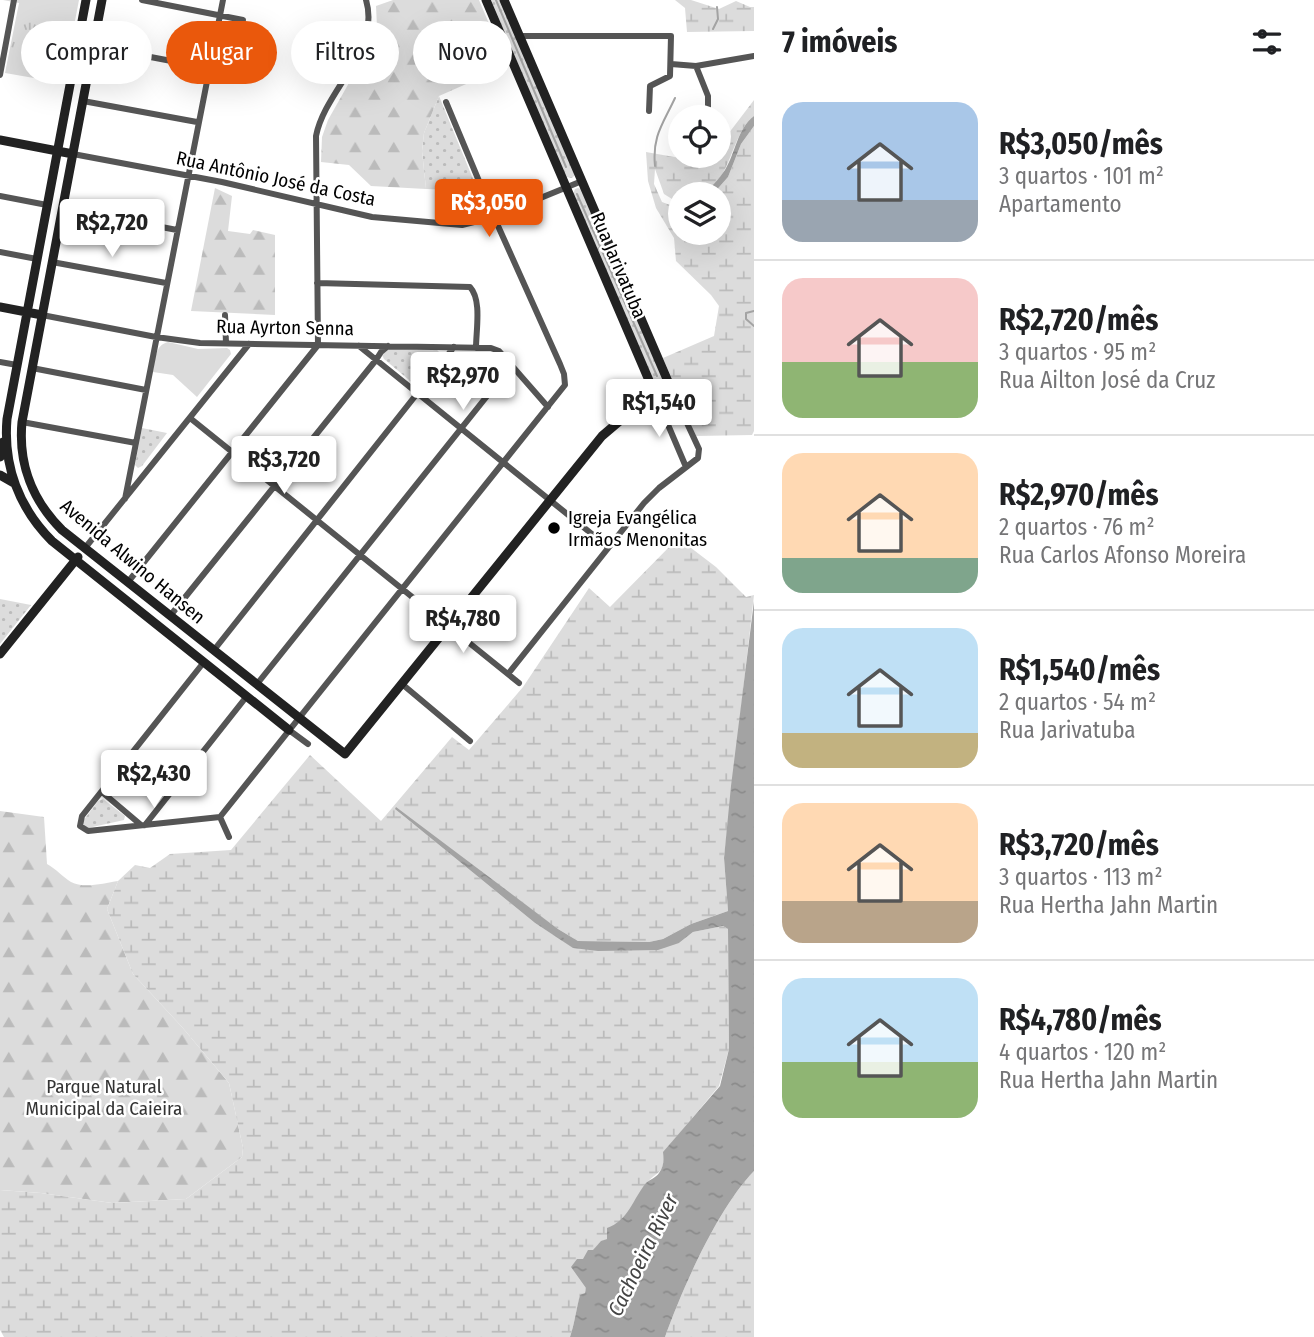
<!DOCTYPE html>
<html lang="pt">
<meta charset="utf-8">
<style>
body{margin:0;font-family:"Fira Sans Condensed",sans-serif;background:#f2f2f2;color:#202124;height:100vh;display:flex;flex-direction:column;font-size:26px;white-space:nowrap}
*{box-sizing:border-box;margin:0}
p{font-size:23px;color:#757577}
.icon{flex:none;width:38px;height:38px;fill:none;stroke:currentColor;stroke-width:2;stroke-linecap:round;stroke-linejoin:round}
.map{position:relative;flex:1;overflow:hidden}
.drawer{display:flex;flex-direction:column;background:#fff;width:560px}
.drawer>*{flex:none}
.top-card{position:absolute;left:21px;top:21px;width:626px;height:63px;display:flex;gap:14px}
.tools{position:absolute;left:668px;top:105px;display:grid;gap:14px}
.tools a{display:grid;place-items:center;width:63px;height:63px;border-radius:50%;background:#fff;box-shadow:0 7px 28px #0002;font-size:35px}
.price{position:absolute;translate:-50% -60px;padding:0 16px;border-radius:7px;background:#fff;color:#222;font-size:23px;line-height:46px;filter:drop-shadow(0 2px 4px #0008)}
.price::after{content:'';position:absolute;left:50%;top:42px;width:21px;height:16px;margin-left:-10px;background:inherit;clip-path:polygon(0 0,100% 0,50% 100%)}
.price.on{background:#ea580c;color:#fff}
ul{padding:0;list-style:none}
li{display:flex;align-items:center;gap:21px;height:175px;padding:0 28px}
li+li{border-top:2px solid #e0e0e0}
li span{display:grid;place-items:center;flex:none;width:196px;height:140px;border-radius:21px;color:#555}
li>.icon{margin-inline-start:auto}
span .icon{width:84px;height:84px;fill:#fffc;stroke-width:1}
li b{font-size:30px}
h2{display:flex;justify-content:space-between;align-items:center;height:84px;padding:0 28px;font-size:30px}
.tag{padding:0 24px;border-radius:32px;background:#fff;box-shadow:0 7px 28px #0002;font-size:24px;line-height:63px}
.tag.on{background:#ea580c;color:#fff}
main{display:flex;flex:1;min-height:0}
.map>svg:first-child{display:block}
</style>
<main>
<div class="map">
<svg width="754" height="1337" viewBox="0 0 754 1337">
<defs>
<pattern id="grass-dots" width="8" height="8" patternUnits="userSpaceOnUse" patternTransform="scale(1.75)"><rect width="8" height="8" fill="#dcdcdc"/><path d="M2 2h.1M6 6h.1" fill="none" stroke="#bbb" stroke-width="1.8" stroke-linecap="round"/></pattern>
<pattern id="forest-firs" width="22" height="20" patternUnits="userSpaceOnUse" patternTransform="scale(1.75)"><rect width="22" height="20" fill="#dcdcdc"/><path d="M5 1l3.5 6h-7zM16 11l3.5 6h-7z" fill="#bbb"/></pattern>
<pattern id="wetland-marsh" width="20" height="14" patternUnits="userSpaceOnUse" patternTransform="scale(1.75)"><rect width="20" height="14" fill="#dcdcdc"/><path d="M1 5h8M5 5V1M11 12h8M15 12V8" fill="none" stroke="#bbb"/></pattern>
<pattern id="park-tufts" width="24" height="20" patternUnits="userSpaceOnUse" patternTransform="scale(1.75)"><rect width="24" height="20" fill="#dcdcdc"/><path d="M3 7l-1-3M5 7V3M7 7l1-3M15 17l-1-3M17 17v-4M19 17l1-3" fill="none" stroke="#bbb"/></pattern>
<pattern id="water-ripples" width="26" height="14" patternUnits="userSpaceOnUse" patternTransform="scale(1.75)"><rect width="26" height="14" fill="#a3a3a3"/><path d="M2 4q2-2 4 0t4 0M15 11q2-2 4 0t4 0" fill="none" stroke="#8b8b8b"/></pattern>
</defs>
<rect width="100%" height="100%" fill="#fff"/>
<!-- grass -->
<path fill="url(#grass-dots)" d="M491,0H500L575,175L572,178L566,177Z
M439,96L478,191L426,189L422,151L424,133Z
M578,188L581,189L667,389L664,392L658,390L573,194L575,189Z
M388,349H436L440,353L415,385L384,359L382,355Z
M142,428L167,433L142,466L138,468L135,465Z
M0,599L31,605L0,644Z
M103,799L125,816L124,820L88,828L84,826L83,821L98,801Z"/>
<!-- forest -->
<path fill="url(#forest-firs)" d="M393,0H479L507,66L439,96L424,133L422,151L426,189L371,186L349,165L321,162L322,137L328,120L363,58L377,27L376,6Z
M215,188L232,196L228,231L250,234L253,230L275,235V315L191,311Z
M0,811L44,817L47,864C56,869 63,877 71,882C84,889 104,883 118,881L107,909L133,974L182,1027L229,1083L243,1148L242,1157L186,1199L112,1203L41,1193L0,1190Z"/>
<!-- wetland -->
<path fill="url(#wetland-marsh)" d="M675,0H691L719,9L736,1L750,7H754V31L687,32L685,8Z
M754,100V116C731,133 731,182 703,193C697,196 687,194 681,194L680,204L664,194L655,169L654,184L662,202L681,209V233H719V194H713L728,177L741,144L754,126V431L752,435L696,436L663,358L714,336L719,306L711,295L676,261L674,238L656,208L648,181L646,152L708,163L713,156H719V146Z
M678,538L716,567L746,597L754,595L724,858L728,911L691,924L663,939L649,942L578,941L558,929L395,809L535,923L574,948L679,943L693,932L723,926L728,929L729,1049L719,1086L664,1152C665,1175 657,1170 646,1184C640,1191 636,1200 631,1208C624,1219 614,1227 608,1239C588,1244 589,1271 586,1288L585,1293L580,1296C576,1310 575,1322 570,1337H4L0,1330V1190L41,1193L112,1203L186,1199L242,1157L243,1148L229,1083L182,1027L133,974L107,909L118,881L135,865L150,868L170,854L231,850L310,755L381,821L452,737L469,750L523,687L589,588L610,607Z
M754,1171V1337H665C683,1287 718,1208 754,1171Z"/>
<!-- park -->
<path fill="url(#park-tufts)" d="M3,0H79L63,83L5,73L19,3Z"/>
<!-- garden -->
<path fill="#dcdcdc" d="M27,0H69L64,26L23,19Z
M168,342L198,349L227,348L230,350L231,354L197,397L173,375L153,372C155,360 155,345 168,342Z"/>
<!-- water -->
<path fill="url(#water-ripples)" d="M754,116V126L741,144L728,177L713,194H702C711,188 719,179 725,170C736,152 737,129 754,116Z
M754,601V1171C718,1208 683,1287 665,1337H570C575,1322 576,1310 580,1295L585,1293L586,1288L571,1267L577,1259H583L588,1250H593L601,1241L607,1239V1228C628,1221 633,1199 646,1183C650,1179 656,1178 659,1173C664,1166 664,1160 663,1152L720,1086L729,1049L728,929L723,926L693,932L679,943L658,950L598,951L573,948L535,923L395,809L396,807L558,929L578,941L649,942L663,939L691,924L728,911L724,858L731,786Z"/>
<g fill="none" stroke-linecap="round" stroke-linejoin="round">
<!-- stream -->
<path stroke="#a3a3a3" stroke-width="2" d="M496,0L566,167
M713,29L718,19L717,7
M655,166C652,136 663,124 675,98
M577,194L657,376
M754,311L746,313V319L754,326"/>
<!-- street -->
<path stroke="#555" stroke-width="6" d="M142,0L243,20
M519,36H671L670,76L650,86L649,111
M93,46L208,68
M671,64L696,66L708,96V117
M696,66L754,56
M0,75L14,0
M83,101L197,122
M73,154L222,182L372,217L462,225L494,217L582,181
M695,161L696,156
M0,196L47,205
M63,208L177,230
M0,252L37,259
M52,262L166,283
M317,283L470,287C482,300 476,330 476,348
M42,315L156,337L200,343L491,348L499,351L548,407
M225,315L226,343
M359,346L608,547
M0,362L17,365
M32,368L146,390
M657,399L686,467
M190,418L519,683
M22,422L136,443
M125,499L223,0
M85,548L249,344
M128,582L318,345L316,136C325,90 381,50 366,0
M170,616L376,360L381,352L388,346
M214,650L454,347
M204,662L82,816L80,826L88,831L220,817
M508,674L644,503L659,488L698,458L699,449L673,393
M257,684L511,366
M402,684L470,741
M289,730L308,744
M102,792L141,825
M220,817L565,385L564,374L560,364L494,217L446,102
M220,817L229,837
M145,825L247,696"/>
<!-- secondary -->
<path stroke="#222" stroke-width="9" d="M86,0L7,419C3,466 19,508 52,541L289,730
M102,0L22,422C18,464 33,501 62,530L345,754L602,436L629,413L673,393L504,0
M486,0L657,399
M0,140L73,154
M0,307L42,315
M0,457L3,442
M0,475L14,483
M0,654L78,557"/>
</g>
<!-- markers -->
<circle fill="#000" stroke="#fff" stroke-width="2.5" cx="554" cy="528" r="7"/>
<g text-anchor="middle" stroke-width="5" stroke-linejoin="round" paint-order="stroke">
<!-- street labels -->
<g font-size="19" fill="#000" stroke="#fff">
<text transform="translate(276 178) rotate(12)" y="7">Rua Antônio José da Costa</text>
<text transform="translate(619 265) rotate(67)" y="7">Rua Jarivatuba</text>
<text transform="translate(285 327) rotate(1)" y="7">Rua Ayrton Senna</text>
<text transform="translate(133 561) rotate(40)" y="7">Avenida Alwino Hansen</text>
</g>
<!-- poi labels -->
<g font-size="19" fill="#000" stroke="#fff" text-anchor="start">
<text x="568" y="524">Igreja Evangélica<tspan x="568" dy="22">Irmãos Menonitas</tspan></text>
</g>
<!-- park labels -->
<g font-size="19" fill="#333" stroke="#fff">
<text x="104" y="1093">Parque Natural<tspan x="104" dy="22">Municipal da Caieira</tspan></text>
</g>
<!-- water labels -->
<g font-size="21" font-style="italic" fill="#444" stroke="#fff">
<text transform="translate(643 1255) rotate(-64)" y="7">Cachoeira River</text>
</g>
</g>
</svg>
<div class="tools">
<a><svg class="icon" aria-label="locate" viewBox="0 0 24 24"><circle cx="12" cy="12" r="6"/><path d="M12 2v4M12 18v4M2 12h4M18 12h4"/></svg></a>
<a><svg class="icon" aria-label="layers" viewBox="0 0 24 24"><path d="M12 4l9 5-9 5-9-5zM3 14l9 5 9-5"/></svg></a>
</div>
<b class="price on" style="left:489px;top:239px">R$3,050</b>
<b class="price" style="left:112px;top:259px">R$2,720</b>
<b class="price" style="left:463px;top:412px">R$2,970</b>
<b class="price" style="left:659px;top:439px">R$1,540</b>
<b class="price" style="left:284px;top:496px">R$3,720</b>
<b class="price" style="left:463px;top:655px">R$4,780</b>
<b class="price" style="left:154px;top:810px">R$2,430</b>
<div class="top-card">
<a class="tag">Comprar</a>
<a class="tag on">Alugar</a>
<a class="tag">Filtros</a>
<a class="tag">Novo</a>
</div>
</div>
<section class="drawer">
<h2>7 imóveis<svg class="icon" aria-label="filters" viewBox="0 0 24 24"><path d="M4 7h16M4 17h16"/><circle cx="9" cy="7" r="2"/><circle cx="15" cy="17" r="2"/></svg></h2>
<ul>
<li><span style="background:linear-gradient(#a9c7e8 70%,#9aa5b1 0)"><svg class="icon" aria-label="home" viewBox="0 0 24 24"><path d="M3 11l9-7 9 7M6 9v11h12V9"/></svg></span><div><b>R$3,050/mês</b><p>3 quartos · 101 m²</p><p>Apartamento</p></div></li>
<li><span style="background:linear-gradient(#f6c9c9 60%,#8fb573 0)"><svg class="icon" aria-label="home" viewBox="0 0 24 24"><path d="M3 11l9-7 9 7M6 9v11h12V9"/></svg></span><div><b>R$2,720/mês</b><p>3 quartos · 95 m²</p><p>Rua Ailton José da Cruz</p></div></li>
<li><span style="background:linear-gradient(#ffd9b3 75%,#7fa58c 0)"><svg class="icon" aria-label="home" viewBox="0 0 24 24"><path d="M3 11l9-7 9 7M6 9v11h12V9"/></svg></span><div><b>R$2,970/mês</b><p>2 quartos · 76 m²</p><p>Rua Carlos Afonso Moreira</p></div></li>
<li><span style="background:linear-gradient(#bfe0f5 75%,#c2b280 0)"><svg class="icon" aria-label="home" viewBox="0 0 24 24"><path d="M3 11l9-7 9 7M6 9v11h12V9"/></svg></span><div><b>R$1,540/mês</b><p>2 quartos · 54 m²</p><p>Rua Jarivatuba</p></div></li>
<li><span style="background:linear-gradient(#ffd9b3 70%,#b9a48a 0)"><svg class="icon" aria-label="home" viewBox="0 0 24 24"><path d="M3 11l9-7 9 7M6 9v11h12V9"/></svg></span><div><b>R$3,720/mês</b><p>3 quartos · 113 m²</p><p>Rua Hertha Jahn Martin</p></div></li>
<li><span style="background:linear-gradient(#bfe0f5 60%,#8fb573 0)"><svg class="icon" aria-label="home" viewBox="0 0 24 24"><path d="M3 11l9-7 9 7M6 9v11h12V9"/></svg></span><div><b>R$4,780/mês</b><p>4 quartos · 120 m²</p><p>Rua Hertha Jahn Martin</p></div></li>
</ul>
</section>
</main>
